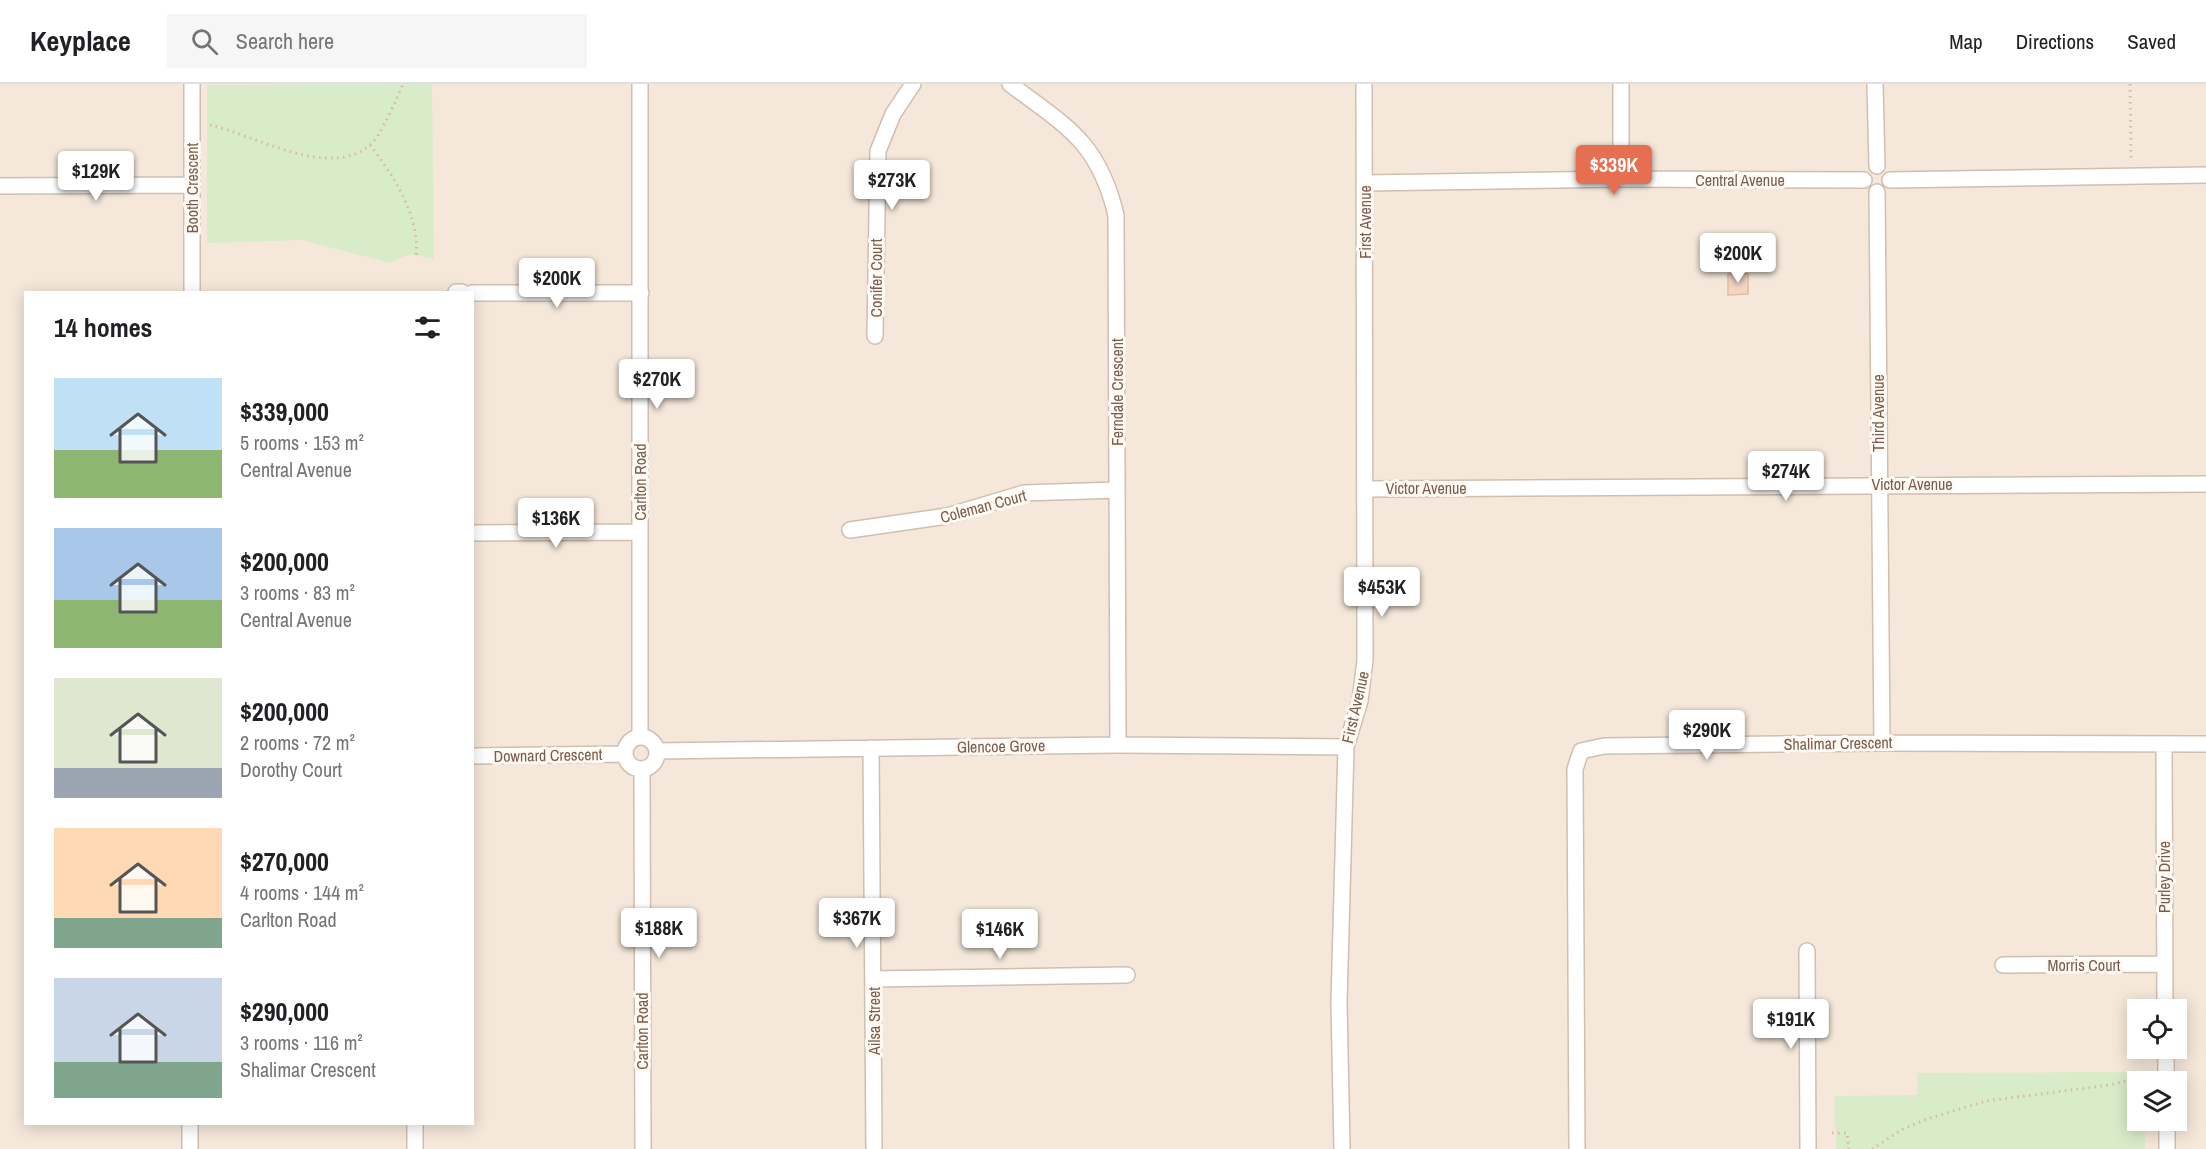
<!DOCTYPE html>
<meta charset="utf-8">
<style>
body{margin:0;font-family:"Archivo Narrow",sans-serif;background:#f6f6f6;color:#202124;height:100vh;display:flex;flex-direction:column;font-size:22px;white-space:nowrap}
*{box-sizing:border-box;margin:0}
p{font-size:20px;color:#757577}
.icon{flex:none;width:33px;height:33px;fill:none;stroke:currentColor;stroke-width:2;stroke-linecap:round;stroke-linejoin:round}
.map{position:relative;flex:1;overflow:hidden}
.panel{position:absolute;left:24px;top:207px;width:450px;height:834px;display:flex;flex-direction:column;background:#fff;border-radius:0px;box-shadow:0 3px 15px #0003}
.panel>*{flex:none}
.fabs{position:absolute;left:2127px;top:915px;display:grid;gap:12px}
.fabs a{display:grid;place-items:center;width:60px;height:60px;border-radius:0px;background:#fff;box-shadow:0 3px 15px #0003;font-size:30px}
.price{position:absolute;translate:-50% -51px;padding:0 14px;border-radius:6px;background:#fff;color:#222;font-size:20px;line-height:39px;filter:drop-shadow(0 2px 3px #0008)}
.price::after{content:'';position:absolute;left:50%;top:36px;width:18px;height:14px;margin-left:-9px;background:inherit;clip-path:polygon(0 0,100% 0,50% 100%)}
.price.on{background:#e76f51;color:#fff}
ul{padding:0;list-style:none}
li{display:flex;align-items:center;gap:18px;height:150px;padding:0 30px}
li span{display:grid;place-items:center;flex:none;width:168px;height:120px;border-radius:0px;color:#555}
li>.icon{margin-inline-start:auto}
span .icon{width:72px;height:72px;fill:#fffc;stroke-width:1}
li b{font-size:26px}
h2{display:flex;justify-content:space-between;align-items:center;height:72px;padding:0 30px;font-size:26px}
header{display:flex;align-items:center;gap:36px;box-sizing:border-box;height:84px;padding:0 30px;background:#fff;border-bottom:2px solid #e0e0e0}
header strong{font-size:28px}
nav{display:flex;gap:33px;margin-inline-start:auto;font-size:21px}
.search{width:420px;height:54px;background:#f6f6f6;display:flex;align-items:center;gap:15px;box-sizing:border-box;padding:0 21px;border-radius:0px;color:#757577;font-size:22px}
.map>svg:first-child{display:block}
</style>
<header>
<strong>Keyplace</strong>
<div class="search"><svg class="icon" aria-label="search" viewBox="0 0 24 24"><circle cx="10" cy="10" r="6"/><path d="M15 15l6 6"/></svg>Search here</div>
<nav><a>Map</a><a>Directions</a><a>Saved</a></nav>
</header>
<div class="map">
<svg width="2206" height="1065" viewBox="0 0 2206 1065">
<rect width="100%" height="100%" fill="#fdf6ec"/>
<!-- residential -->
<path fill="#f5e8da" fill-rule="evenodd" d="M0,0H2206V1065H0ZM26,208H472V1040H26ZM2138,926H2176V964H2138ZM2138,998H2176V1036H2138Z"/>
<!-- green -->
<path fill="#d8ecc9" d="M432,0L434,175L409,170L390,179L302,156L207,159V1Z
M2145,988V997L2138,998V1036L2145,1037V1065H1836L1834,1012L1917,1011V989Z"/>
<!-- building -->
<path fill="#f3d5c3" stroke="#e6bba3" stroke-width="1.5" d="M1728,190H1748V210L1728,211Z"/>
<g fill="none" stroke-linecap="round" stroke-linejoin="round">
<defs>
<path id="street" d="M192,0V208
M640,0V652
M1010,0C1067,43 1098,57 1116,131L1118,661
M1621,0V95
M1875,0L1877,82
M1890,96L2206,91
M1365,99L1621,95L1864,96
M0,102L192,101
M1877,108L1882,659
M456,208H462
M472,209H641
M875,252L878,67L893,30L913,0
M1366,405L2206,400
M850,446L947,432L1024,409L1117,406
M472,449L640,448
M625 669a16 16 0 1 1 32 0a16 16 0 1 1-32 0Z
M2164,660L2165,926
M871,664L874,1065
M657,667L1118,661L1346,663
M472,672L624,670
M642,685L643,1065
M1807,867L1808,1065
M2003,881L2164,880
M874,895L1127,891
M2166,964V998
M2167,1036V1065
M190,1040V1065
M415,1040V1065
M1342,1065L1339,918L1346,663L1360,617L1365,576L1364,0
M1577,1065L1575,685L1581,667L1604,662L1882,659L2206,660"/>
</defs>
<!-- street casing -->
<use href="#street" stroke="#d1beb0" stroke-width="18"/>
<!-- path -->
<path stroke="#d9b8a5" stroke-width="3" stroke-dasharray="1.5 4.5" stroke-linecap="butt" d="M2130,0L2131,74
M210,41C255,51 329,96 370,61C381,52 397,14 403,0
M370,61C394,92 421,134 416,174
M1832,1049H1847L1849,1065
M1872,1065L1903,1045L1927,1035L1986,1017L2110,1001L2147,992"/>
<!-- street -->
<use href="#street" stroke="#fff" stroke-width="15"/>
</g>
<g text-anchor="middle" stroke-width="6" stroke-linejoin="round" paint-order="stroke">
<!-- street labels -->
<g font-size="16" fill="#7a5c4d" stroke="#fffaf3">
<text x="1740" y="102">Central Avenue</text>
<text transform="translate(192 104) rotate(-90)" y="6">Booth Crescent</text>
<text transform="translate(1365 138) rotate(-90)" y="6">First Avenue</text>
<text transform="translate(876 194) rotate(-90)" y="6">Conifer Court</text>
<text transform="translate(1117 308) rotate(-90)" y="6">Ferndale Crescent</text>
<text transform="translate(1878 329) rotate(-90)" y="6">Third Avenue</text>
<text transform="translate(640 398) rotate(-90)" y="6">Carlton Road</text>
<text x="1912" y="406">Victor Avenue</text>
<text x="1426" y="410">Victor Avenue</text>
<text transform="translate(983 422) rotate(-15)" y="6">Coleman Court</text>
<text transform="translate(1355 623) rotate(-77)" y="6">First Avenue</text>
<text transform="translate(1838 659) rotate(-1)" y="6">Shalimar Crescent</text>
<text transform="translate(1001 662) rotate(-1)" y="6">Glencoe Grove</text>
<text transform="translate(548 671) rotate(-1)" y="6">Downard Crescent</text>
<text transform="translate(2164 793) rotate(-90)" y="6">Purley Drive</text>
<text x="2084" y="887">Morris Court</text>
<text transform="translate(874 937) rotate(-90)" y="6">Ailsa Street</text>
<text transform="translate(642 947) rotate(-90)" y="6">Carlton Road</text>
</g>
</g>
</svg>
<div class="fabs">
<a><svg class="icon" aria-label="locate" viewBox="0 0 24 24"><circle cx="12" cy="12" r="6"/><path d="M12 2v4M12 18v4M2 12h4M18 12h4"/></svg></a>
<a><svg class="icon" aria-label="layers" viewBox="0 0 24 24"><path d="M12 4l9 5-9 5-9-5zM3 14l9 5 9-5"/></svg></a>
</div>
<b class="price on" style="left:1614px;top:112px">$339K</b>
<b class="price" style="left:96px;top:118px">$129K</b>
<b class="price" style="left:892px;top:127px">$273K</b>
<b class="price" style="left:1738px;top:200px">$200K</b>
<b class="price" style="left:557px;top:225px">$200K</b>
<b class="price" style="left:657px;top:326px">$270K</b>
<b class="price" style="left:1786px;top:418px">$274K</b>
<b class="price" style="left:556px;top:465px">$136K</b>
<b class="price" style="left:1382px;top:534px">$453K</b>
<b class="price" style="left:1707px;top:677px">$290K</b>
<b class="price" style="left:857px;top:865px">$367K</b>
<b class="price" style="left:659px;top:875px">$188K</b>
<b class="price" style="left:1000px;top:876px">$146K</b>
<b class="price" style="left:1791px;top:966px">$191K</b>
<section class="panel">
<h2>14 homes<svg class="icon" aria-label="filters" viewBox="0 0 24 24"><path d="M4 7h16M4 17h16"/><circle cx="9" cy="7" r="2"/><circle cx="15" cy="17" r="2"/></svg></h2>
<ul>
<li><span style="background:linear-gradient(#bfe0f5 60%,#8fb573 0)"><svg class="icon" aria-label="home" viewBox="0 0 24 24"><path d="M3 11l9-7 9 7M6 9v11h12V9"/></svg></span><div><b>$339,000</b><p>5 rooms · 153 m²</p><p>Central Avenue</p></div></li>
<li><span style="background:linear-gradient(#a9c7e8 60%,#8fb573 0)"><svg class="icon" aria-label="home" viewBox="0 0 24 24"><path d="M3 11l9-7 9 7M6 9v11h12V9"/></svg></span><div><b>$200,000</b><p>3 rooms · 83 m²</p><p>Central Avenue</p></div></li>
<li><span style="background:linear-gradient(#dfe7d0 75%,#9aa5b1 0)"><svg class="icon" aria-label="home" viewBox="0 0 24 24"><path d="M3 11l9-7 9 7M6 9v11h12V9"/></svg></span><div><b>$200,000</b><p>2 rooms · 72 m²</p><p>Dorothy Court</p></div></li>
<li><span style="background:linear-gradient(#ffd9b3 75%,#7fa58c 0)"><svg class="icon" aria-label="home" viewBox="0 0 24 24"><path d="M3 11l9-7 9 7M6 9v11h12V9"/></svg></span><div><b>$270,000</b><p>4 rooms · 144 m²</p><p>Carlton Road</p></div></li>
<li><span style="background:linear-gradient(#c9d6e8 70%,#7fa58c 0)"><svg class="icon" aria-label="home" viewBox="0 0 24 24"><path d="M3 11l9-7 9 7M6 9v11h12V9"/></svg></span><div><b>$290,000</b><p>3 rooms · 116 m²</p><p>Shalimar Crescent</p></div></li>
</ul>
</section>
</div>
